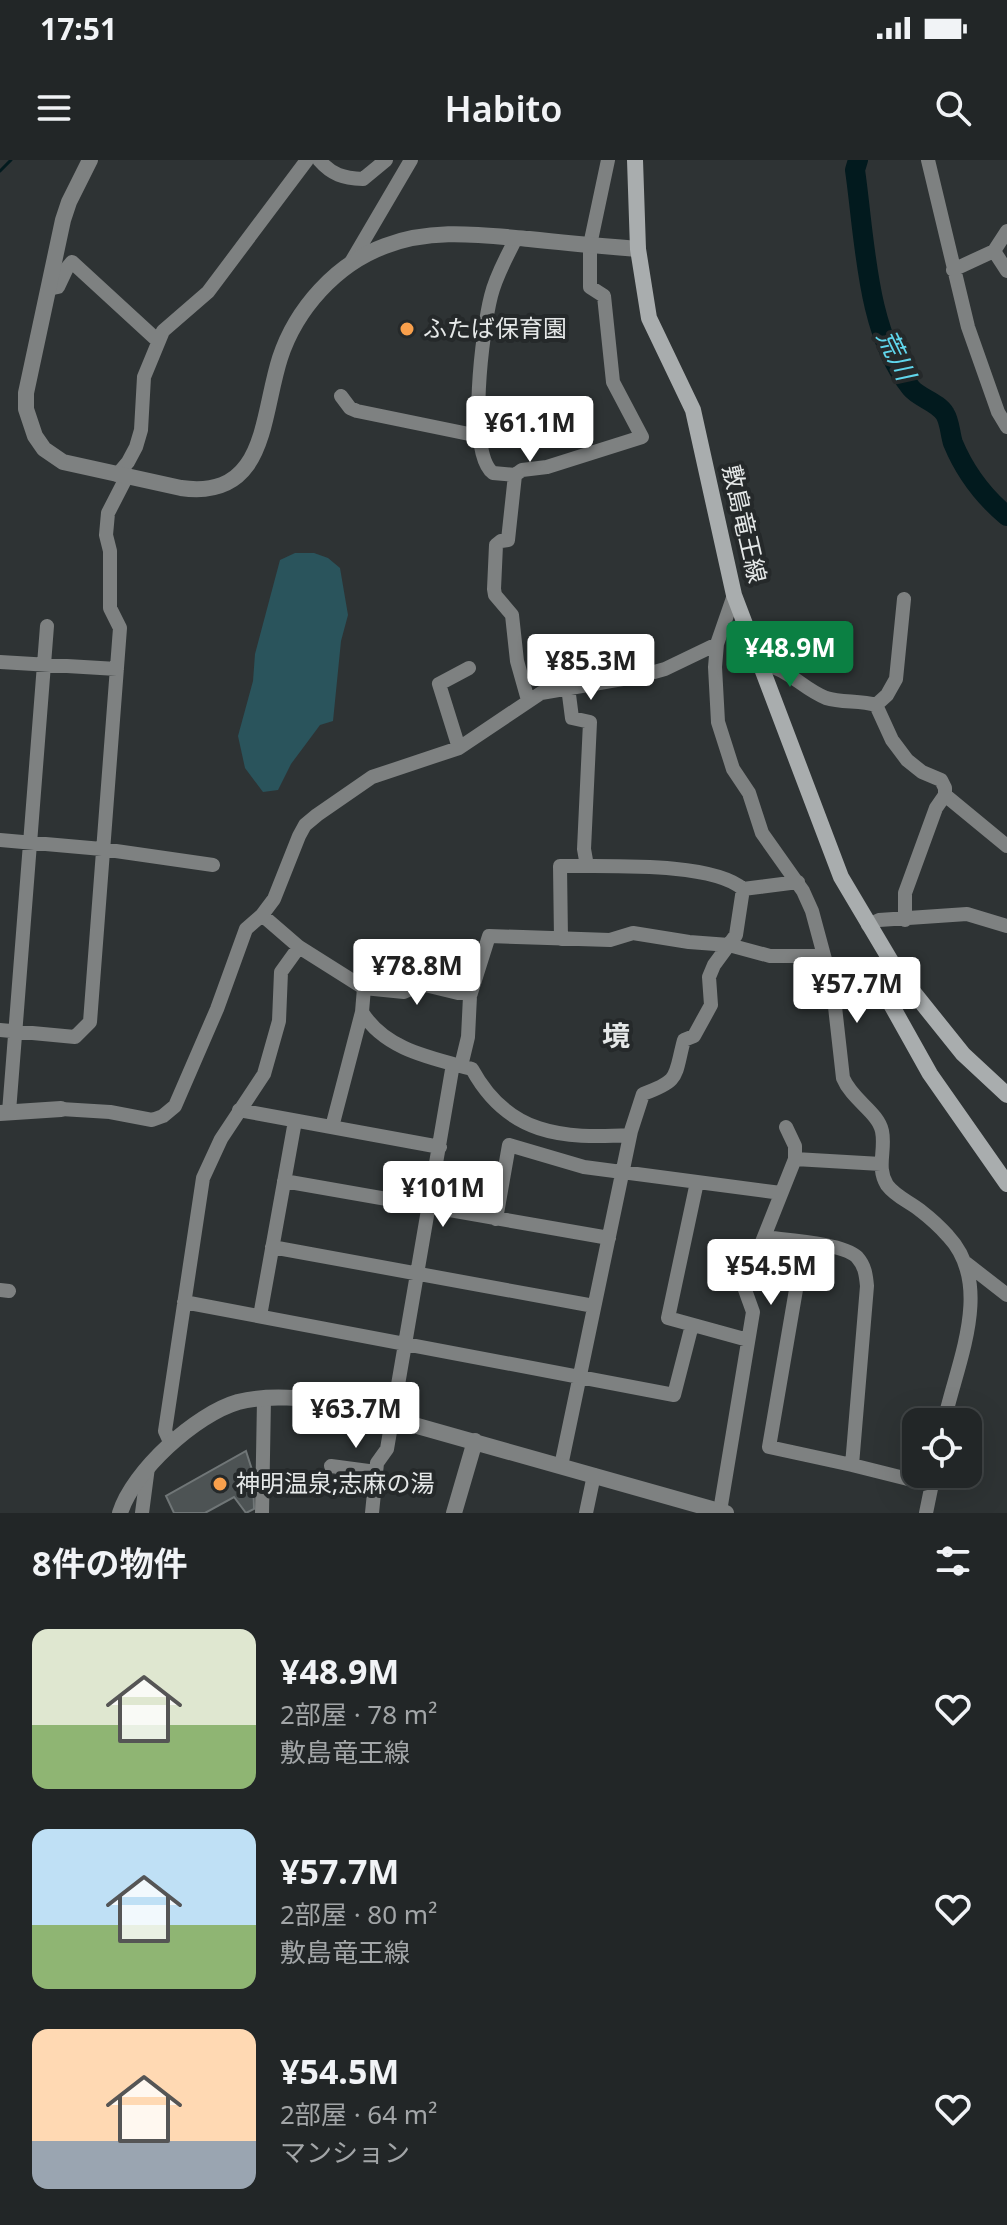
<!DOCTYPE html>
<html lang="ja">
<meta charset="utf-8">
<style>
body{margin:0;font-family:"Noto Sans","Noto Sans JP",sans-serif;background:#2e3233;color:#f1f3f6;height:100vh;display:flex;flex-direction:column;font-size:30px;white-space:nowrap}
*{box-sizing:border-box;margin:0}
p{font-size:26px;color:#a2a5a7}
.icon{flex:none;width:44px;height:44px;fill:none;stroke:currentColor;stroke-width:2;stroke-linecap:round;stroke-linejoin:round}
.map{position:relative;height:1353px;overflow:hidden}
.sheet{display:flex;flex-direction:column;background:#222627;flex:1}
.sheet>*{flex:none}
.tools{position:absolute;left:902px;top:1248px;display:grid;gap:16px}
.tools a{display:grid;place-items:center;width:80px;height:80px;border-radius:16px;background:#222627;box-shadow:0 8px 32px #0002,0 0 0 2px #3f4344;font-size:40px}
.price{position:absolute;translate:-50% -68px;padding:0 18px;border-radius:8px;background:#fff;color:#222;font-size:26px;line-height:52px;filter:drop-shadow(0 2px 4px #0008)}
.price::after{content:'';position:absolute;left:50%;top:48px;width:24px;height:18px;margin-left:-12px;background:inherit;clip-path:polygon(0 0,100% 0,50% 100%)}
.price.selected{background:#0b8043;color:#fff}
ul{padding:0;list-style:none}
li{display:flex;align-items:center;gap:24px;height:200px;padding:0 32px}
li span{display:grid;place-items:center;flex:none;width:224px;height:160px;border-radius:16px;color:#555}
li>.icon{margin-inline-start:auto}
span .icon{width:96px;height:96px;fill:#fffc;stroke-width:1}
li b{font-size:34px}
h2{display:flex;justify-content:space-between;align-items:center;height:96px;padding:0 32px;font-size:34px}
.status{display:flex;justify-content:space-between;align-items:center;height:56px;padding:0 40px;background:#222627;direction:ltr}
.status svg{height:22px;fill:currentColor}
header{display:flex;justify-content:space-between;align-items:center;height:104px;padding:0 32px;background:#222627;font-size:36px;font-weight:600}
.map>svg:first-child{display:block}
</style>
<div class="status"><b>17:51</b><svg viewBox="0 0 49 12"><path d="M0 12V9h3v3zM5 12V6h3v6zM10 12V3h3v9zM15 12V0h3v12zM26 1h20v11H26zM47 4h2v5h-2z"/></svg></div>
<header><svg class="icon" aria-label="menu" viewBox="0 0 24 24"><path d="M4 6h16M4 12h16M4 18h16"/></svg>Habito<svg class="icon" aria-label="search" viewBox="0 0 24 24"><circle cx="10" cy="10" r="6"/><path d="M15 15l6 6"/></svg></header>
<div class="map">
<svg width="1007" height="1353" viewBox="0 0 1007 1353">
<rect width="100%" height="100%" fill="#2e3334"/>
<!-- green -->
<path fill="#2a545c" d="M295,393H314L328,398L340,408L348,455L341,481L333,561L320,565L291,604L278,630L263,632L245,608L238,576L253,521L255,494L280,400Z"/>
<g fill="none" stroke-linecap="round" stroke-linejoin="round">
<!-- stream -->
<path stroke="#021a1e" stroke-width="3" d="M0,11L11,0"/>
<!-- river -->
<path stroke="#021a1e" stroke-width="20" d="M858,0L855,10C865,79 866,172 911,228C919,238 938,242 945,254C950,262 950,274 953,283C965,312 983,336 1007,356"/>
</g>
<!-- building -->
<path fill="#4d5354" stroke="#707677" stroke-width="2" d="M246,1291L253,1313L254,1349L246,1353L234,1337L205,1353H174L166,1336Z"/>
<g fill="none" stroke-linecap="round" stroke-linejoin="round">
<!-- minor -->
<path stroke="#7e8181" stroke-width="14" d="M319,0C332,15 343,18 363,19L386,0
M928,0L968,167L998,252L1007,267
M516,78C507,97 496,115 491,136C483,167 466,293 493,313L515,315L508,380L501,381L496,385L494,429L495,435L512,455L517,501L528,540
M994,91L1007,111
M350,104L411,0
M953,110L994,91L1007,71
M48,129L58,127L67,108L72,102L158,181
M341,236L350,248L357,251L469,274L479,272
M117,315L128,302L136,287L141,270L144,217L163,171L208,132L307,0
M515,315L522,310L547,307L642,277L613,222L604,136L590,127V85L608,0
M734,435L717,484L715,507L718,562L733,609L749,633L762,673L803,731L812,751L833,829L843,918C852,940 878,952 882,971C886,990 876,1007 887,1025C896,1037 910,1042 921,1051C930,1058 940,1067 948,1076C995,1126 956,1205 944,1262
M0,502L117,509
M759,503C789,508 801,528 826,538C842,543 860,540 876,545L892,580L907,600L922,612L941,620L945,628V635L936,648L905,733V760
M568,527L572,558L590,562L584,689L587,706
M876,545L887,535L896,519L904,439
M459,588L439,524L469,508
M945,635L1007,686
M0,680L102,689L213,705
M262,755L299,787L364,828L362,852C385,890 432,898 472,909C508,975 562,979 630,975
M868,765L879,760L967,754L1007,766
M561,779L560,706C604,707 711,701 743,729L798,722
M364,828L404,832L421,824L458,833H471
M0,870L75,877L90,862L120,468L110,448V391L106,375L108,353L126,318
M461,906L468,877L470,836L489,776L610,780L633,773L689,782L729,785L770,796H824
M61,949L110,952L152,960L163,956L175,946L217,849L246,769L262,755L274,739L299,676L305,665L317,655L372,617L459,588L541,533L640,516L665,509L717,484
M239,950L440,987
M9,952L47,466
M332,967L362,852
M786,967L795,986V999
M284,1021L609,1078
M697,1022L668,1158L748,1180
M496,1059L509,985L584,1007L781,1033
M764,1077C785,1080 843,1083 857,1097C865,1106 866,1115 867,1126L852,1305L932,1325
M804,1083L769,1287L852,1305
M272,1087L594,1146
M966,1103L1007,1135
M0,1130L9,1131
M184,1142L674,1235L692,1165
M260,1156L295,961
M171,1284L165,1271L203,1018L221,979L264,914L279,861L281,812L299,787
M331,1306L376,1312
M561,1306L631,971L643,934C681,920 674,917 684,880L694,876L711,845L709,817L714,805L736,775L743,729
M720,1351L753,1152L744,1127L795,999L881,1004
M142,1353L148,1307
M262,1353L264,1239
M372,1353L377,1303L387,1289L453,904
M586,1353L594,1315
M926,1353L934,1314"/>
<!-- tertiary -->
<path stroke="#7e8181" stroke-width="16" d="M90,0L69,42L63,60L26,233V249L35,276L44,289L63,302L181,328C267,340 261,257 280,198C296,149 336,104 385,86C432,68 480,75 529,79C565,83 601,86 638,89
M0,953L61,949
M120,1353C133,1311 196,1254 238,1242C270,1234 304,1238 336,1243L726,1353
M454,1353L475,1281"/>
<!-- secondary -->
<path stroke="#a9adae" stroke-width="16" d="M635,0L638,89L649,158L693,250L734,435L841,717L898,813L886,822L884,829L888,839L930,914L1007,1024
M898,813L963,894L1007,935"/>
</g>
<!-- markers -->
<g fill="#f9a04c" stroke="#25292a" stroke-width="3">
<circle cx="407" cy="169" r="8"/>
<circle cx="220" cy="1324" r="8"/>
</g>
<g text-anchor="middle" stroke-width="8" stroke-linejoin="round" paint-order="stroke">
<!-- poi labels -->
<g font-size="24" fill="#e5e8e8" stroke="#25292a" text-anchor="start">
<text x="423" y="177">ふたば保育園</text>
<text x="236" y="1332">神明温泉;志麻の湯</text>
</g>
<!-- street labels -->
<g font-size="24" fill="#e5e8e8" stroke="#25292a">
<text transform="translate(744 364) rotate(77)" y="8">敷島竜王線</text>
</g>
<!-- water labels -->
<g font-size="26" font-style="italic" fill="#60d6ec" stroke="#25292a">
<text transform="translate(896 195) rotate(64)" y="9">荒川</text>
</g>
<!-- quarter labels -->
<g font-size="28" font-weight="bold" fill="#e5e8e8" stroke="#25292a">
<text x="616" y="886">境</text>
</g>
</g>
</svg>
<div class="tools">
<a><svg class="icon" aria-label="locate" viewBox="0 0 24 24"><circle cx="12" cy="12" r="6"/><path d="M12 2v4M12 18v4M2 12h4M18 12h4"/></svg></a>
</div>
<b class="price" style="left:530px;top:304px">¥61.1M</b>
<b class="price selected" style="left:790px;top:529px">¥48.9M</b>
<b class="price" style="left:591px;top:542px">¥85.3M</b>
<b class="price" style="left:417px;top:847px">¥78.8M</b>
<b class="price" style="left:857px;top:865px">¥57.7M</b>
<b class="price" style="left:443px;top:1069px">¥101M</b>
<b class="price" style="left:771px;top:1147px">¥54.5M</b>
<b class="price" style="left:356px;top:1290px">¥63.7M</b>
</div>
<section class="sheet">
<h2>8件の物件<svg class="icon" aria-label="filters" viewBox="0 0 24 24"><path d="M4 7h16M4 17h16"/><circle cx="9" cy="7" r="2"/><circle cx="15" cy="17" r="2"/></svg></h2>
<ul>
<li><span style="background:linear-gradient(#dfe7d0 60%,#8fb573 0)"><svg class="icon" aria-label="home" viewBox="0 0 24 24"><path d="M3 11l9-7 9 7M6 9v11h12V9"/></svg></span><div><b>¥48.9M</b><p>2部屋 · 78 m²</p><p>敷島竜王線</p></div><svg class="icon" aria-label="heart" viewBox="0 0 24 24"><path d="M12 20l-8-8c-3-5 5-10 8-4 3-6 11-1 8 4z"/></svg></li>
<li><span style="background:linear-gradient(#bfe0f5 60%,#8fb573 0)"><svg class="icon" aria-label="home" viewBox="0 0 24 24"><path d="M3 11l9-7 9 7M6 9v11h12V9"/></svg></span><div><b>¥57.7M</b><p>2部屋 · 80 m²</p><p>敷島竜王線</p></div><svg class="icon" aria-label="heart" viewBox="0 0 24 24"><path d="M12 20l-8-8c-3-5 5-10 8-4 3-6 11-1 8 4z"/></svg></li>
<li><span style="background:linear-gradient(#ffd9b3 70%,#9aa5b1 0)"><svg class="icon" aria-label="home" viewBox="0 0 24 24"><path d="M3 11l9-7 9 7M6 9v11h12V9"/></svg></span><div><b>¥54.5M</b><p>2部屋 · 64 m²</p><p>マンション</p></div><svg class="icon" aria-label="heart" viewBox="0 0 24 24"><path d="M12 20l-8-8c-3-5 5-10 8-4 3-6 11-1 8 4z"/></svg></li>
</ul>
</section>
